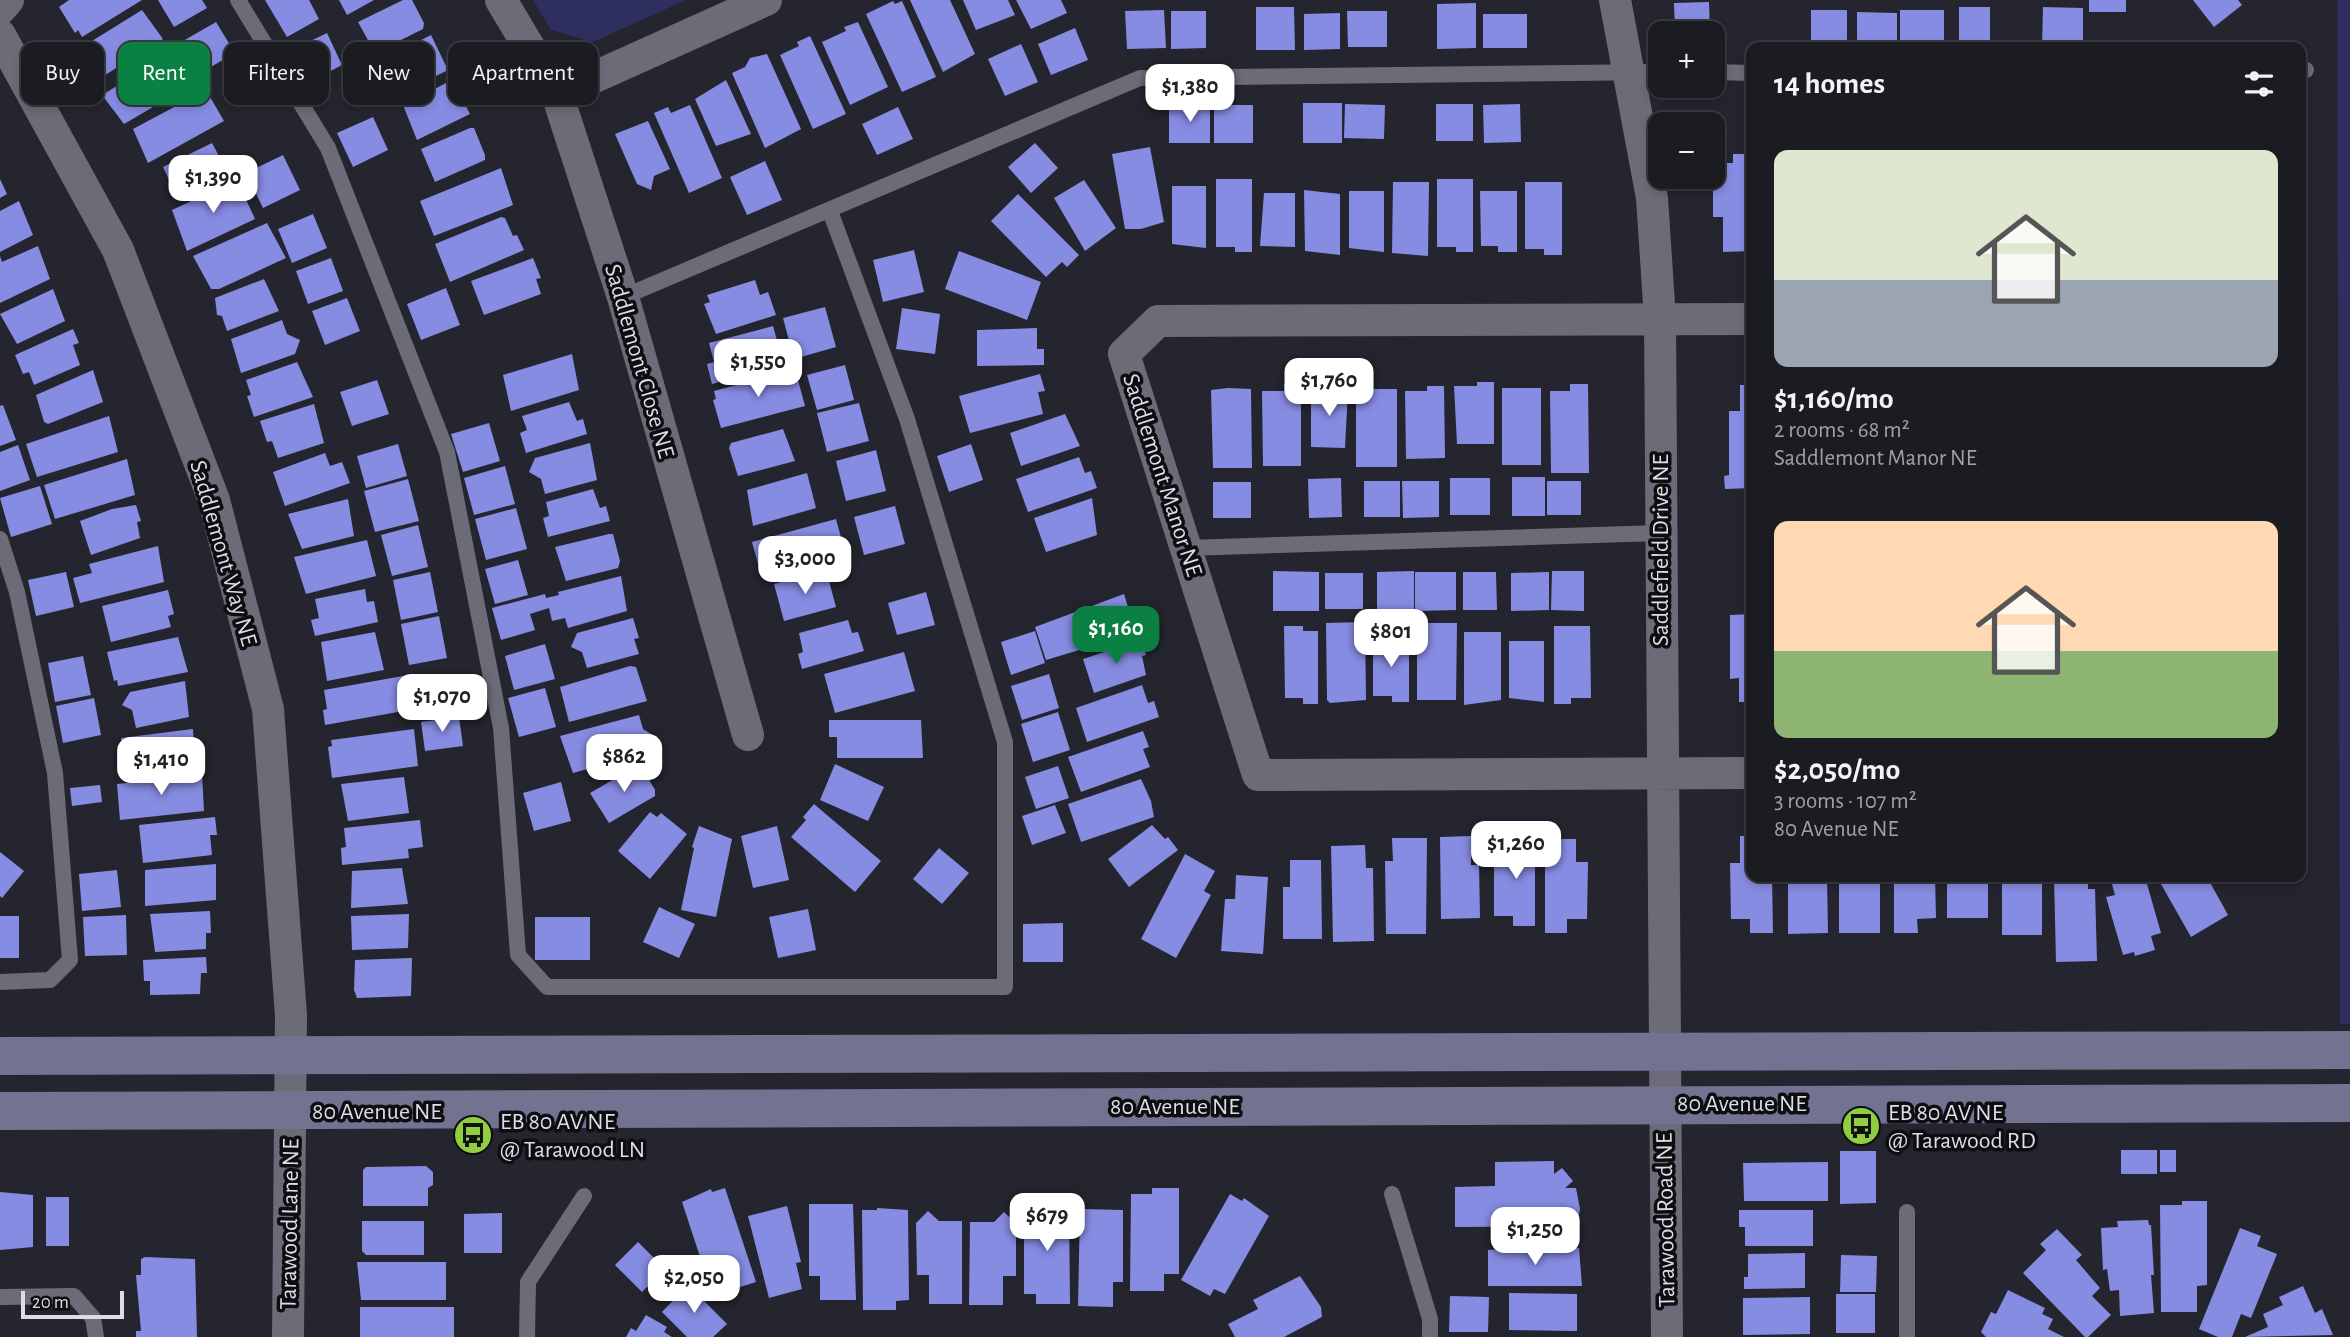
<!DOCTYPE html>
<meta charset="utf-8">
<style>
body{margin:0;font-family:"Alegreya Sans",sans-serif;background:#24252a;color:#f1f3f6;height:100vh;display:flex;flex-direction:column;font-size:26px;white-space:nowrap}
*{box-sizing:border-box;margin:0}
p{font-size:23px;color:#a0a1a5}
.icon{flex:none;width:38px;height:38px;fill:none;stroke:currentColor;stroke-width:2;stroke-linecap:round;stroke-linejoin:round}
.map{position:relative;flex:1;overflow:hidden}
.sheet{position:absolute;left:1746px;top:42px;width:560px;height:840px;display:flex;flex-direction:column;background:#1b1c22;border-radius:14px;box-shadow:0 4px 10px #0003,0 0 0 2px #393a40}
.sheet>*{flex:none}
.hud{position:absolute;left:21px;top:42px;width:665px;height:63px;display:flex;gap:14px}
.controls{position:absolute;left:1648px;top:21px;display:grid;gap:14px}
.controls a{display:grid;place-items:center;width:77px;height:77px;border-radius:14px;background:#1b1c22;box-shadow:0 4px 10px #0003,0 0 0 2px #393a40;font-size:35px}
.scale{position:absolute;left:21px;bottom:18px;width:103px;box-sizing:border-box;padding-left:7px;border:4px solid #dddee4;border-top:0;font-size:19px;line-height:24px;white-space:nowrap;color:#dddee4;-webkit-text-stroke:5px #0e0e12;paint-order:stroke}
.price{position:absolute;translate:-50% -60px;padding:0 16px;border-radius:14px;background:#fff;color:#222;font-size:23px;line-height:46px;filter:drop-shadow(0 2px 4px #0008)}
.price::after{content:'';position:absolute;left:50%;top:42px;width:21px;height:16px;margin-left:-10px;background:inherit;clip-path:polygon(0 0,100% 0,50% 100%)}
.price.selected{background:#0b8043;color:#fff}
ul{padding:0;list-style:none}
li{display:grid;align-content:center;gap:14px;height:371px;padding:0 28px}
li span{display:grid;place-items:center;height:217px;border-radius:14px;color:#555}
li>.icon{margin-inline-start:auto}
span .icon{width:126px;height:126px;fill:#fffc;stroke-width:1}
li b{font-size:30px}
h2{display:flex;justify-content:space-between;align-items:center;height:84px;padding:0 28px;font-size:30px}
.tag{padding:0 24px;border-radius:14px;background:#1b1c22;box-shadow:0 4px 10px #0003,0 0 0 2px #393a40;font-size:24px;line-height:63px}
.tag.selected{background:#0b8043;color:#fff}
.map>svg:first-child{display:block}
</style>
<div class="map">
<svg width="2350" height="1337" viewBox="0 0 2350 1337">
<rect width="100%" height="100%" fill="#24252e"/>
<!-- green -->
<path fill="#2e2f5f" d="M533,0H686L593,42L551,30Z
M2337,0H2350V1024H2340Z"/>
<!-- building -->
<path fill="#878ce3" d="M69,0H142L82,37L78,30L75,33L59,7Z
M158,0H202L207,8L174,27Z
M265,0H309L319,19L287,37Z
M339,0H374L347,15Z
M403,0H412L424,23L423,29L375,53L358,22Z
M910,0H950L975,54L943,72Z
M963,0H1008L1015,15L976,30Z
M1016,0H1061L1067,13L1031,29Z
M2089,0H2126V12H2089Z
M2193,0H2238L2242,5L2214,27Z
M893,1L895,4L902,1L936,77L902,92L866,14Z
M1709,2L1710,33H1675L1674,3Z
M1476,3V48L1437,49V4Z
M1256,7H1294L1295,50H1256Z
M1959,7H1990V46H1959Z
M2043,7L2083,8V47H2042Z
M142,10L163,39L97,80L79,49Z
M1164,10L1166,48L1127,49L1125,11Z
M1811,10H1847V47H1811Z
M1900,10H1944V47H1900Z
M1171,11H1206V48L1171,49Z
M1347,11H1387V47H1348Z
M1857,12L1897,13V47H1857Z
M1340,13V49L1304,50V14Z
M1483,14H1527V48H1483Z
M216,22L235,53L202,72L183,41Z
M858,22L888,87L850,105L822,42L846,31L844,27Z
M1075,28L1088,60L1051,75L1038,44Z
M327,33L342,65L310,82L294,49Z
M431,35L448,70L400,94L393,80L384,85L374,64Z
M810,36L846,114L813,129L780,55L799,46L797,42Z
M1021,44L1038,82L1005,96L988,59Z
M170,54L189,86L124,124L102,95Z
M767,54L801,129L765,148L732,73L745,67L750,58Z
M452,80L470,114L417,140L403,105Z
M726,80L751,134L716,146L695,99Z
M206,90L224,121L148,163L133,129Z
M1303,103H1342V143H1303Z
M1169,104H1210V143H1169Z
M1345,104L1385,105L1384,139L1344,138Z
M1436,104H1473V141H1436Z
M1520,104L1521,142L1484,143L1483,105Z
M690,105L722,178L689,193L654,113L668,107L671,113Z
M1214,105H1253V143H1214Z
M898,107L913,139L877,155L862,124Z
M373,117L388,150L353,167L337,133Z
M648,121L670,169L654,176L651,190L637,184L615,134Z
M470,128H474L485,155V160L435,182L421,149Z
M212,143L229,175L178,199L163,167Z
M1035,143L1058,168L1031,193L1008,167Z
M1150,147L1164,222L1141,229H1125L1112,154Z
M1733,154H1752V251L1723,252V217H1713V163H1733Z
M283,155L300,190L263,208L246,173Z
M765,161L782,200L747,215L730,177Z
M501,168L513,205L434,236L420,201Z
M0,179L7,194L0,198Z
M1216,179H1252V252H1235V247H1216Z
M1437,179H1473V252H1456V247H1437Z
M237,180L255,219L187,251L172,210Z
M1084,180L1116,228L1085,251L1054,198Z
M1393,182H1429L1428,256L1392,253Z
M1525,182H1562V255H1544V249H1525Z
M1172,186H1206V248L1172,244Z
M1304,190L1340,194V255L1305,251Z
M1349,191H1384V252L1349,248Z
M1480,191H1517V252H1498V246H1481Z
M1264,193H1295V247L1260,246Z
M1018,194L1079,255L1067,267L1062,262L1046,277L991,221Z
M19,201L33,235L0,252V211Z
M313,214L327,248L292,263L278,229Z
M501,217L505,218L513,236L517,235L524,250L450,282L435,244Z
M267,223L286,258L219,289H211L193,256Z
M38,246L50,279L0,303V256L2,262Z
M914,250L924,292L883,302L873,260Z
M959,251L1041,282L1027,320L945,289Z
M331,258L343,291L308,304L296,271Z
M533,258L541,278L536,279L541,294L484,315L471,281Z
M264,279L279,311L227,331L222,316L217,315L215,298Z
M755,280L760,295L768,292L776,315L716,334L704,304L710,302L707,295Z
M446,288L460,325L421,340L407,304Z
M53,289L65,321L17,344L0,314Z
M347,298L360,331L325,345L312,311Z
M825,307L836,347L794,359L783,318Z
M902,308L940,314L935,354L896,349Z
M282,320L287,334L300,340L295,354L241,373L231,339Z
M773,326L780,351L766,354L770,368L712,384L707,364L714,362L709,343Z
M1037,328V349H1044V365L977,366V330Z
M73,329L79,343L73,345L80,365L34,385L29,372L23,374L15,355Z
M572,354L579,390L511,411L503,375Z
M297,362L313,397L254,417L247,396L251,395L246,380Z
M845,365L854,400L817,410L807,375Z
M795,369L805,406L721,428L713,400L716,399L714,391Z
M93,370L103,402L48,424L44,422L36,395Z
M1040,374L1045,391L1038,392L1043,414L970,433L959,396Z
M377,380L389,414L352,426L340,392Z
M1477,382H1494V444H1457L1454,386H1477Z
M1284,384H1301V466H1263L1262,391H1284Z
M1570,384H1588L1589,473H1551L1550,391H1570Z
M1740,385H1752V488L1725,489L1724,476L1729,475V411H1740Z
M1427,386H1444L1445,458L1406,459L1405,391H1427Z
M1311,387L1348,390L1345,448L1311,447Z
M1228,388L1251,389L1252,468H1213L1211,390Z
M1502,388H1541V465H1502Z
M1356,389H1397V467H1356Z
M569,402L577,421L583,419L587,434L526,453L520,433L527,430L522,416Z
M859,403L869,441L827,452L817,413Z
M314,404L324,443L278,458L272,441L267,442L260,421Z
M3,405L16,440L0,446V406Z
M1065,414L1080,446L1021,466L1010,433Z
M109,416L118,452L37,477L26,444Z
M489,423L500,461L463,472L451,434Z
M783,429L795,461L738,476L729,448L731,443Z
M590,443L597,480L545,494L541,479L529,472L535,458Z
M398,444L407,476L366,488L357,456Z
M971,444L983,480L949,492L937,456Z
M18,445L30,480L0,491V452Z
M876,450L886,491L846,501L836,461Z
M325,453L330,466L342,462L350,483L285,506L273,472Z
M1079,457L1085,473L1091,471L1097,488L1028,512L1016,479Z
M127,459L135,495L55,519L44,485Z
M505,466L515,504L474,515L464,478Z
M807,473L816,508L753,526L747,490Z
M1512,477H1545V516H1512Z
M1341,478L1342,517L1309,518L1308,479Z
M1450,478H1490V515H1450Z
M408,479L419,521L375,532L364,491Z
M1364,481H1400V517H1364Z
M1402,481H1439V517L1403,518Z
M1547,481H1581V515H1547Z
M1213,482H1251V518H1213Z
M40,486L52,524L11,537L0,498Z
M593,489L600,508L606,506L610,521L548,537L543,518L549,516L546,502Z
M1092,498L1097,535L1046,552L1034,518Z
M348,499L354,536L302,549L288,514Z
M136,505L141,521L137,522L140,538L91,555L80,521L112,509Z
M895,506L905,544L864,555L854,517Z
M516,508L527,549L486,560L475,519Z
M836,519L846,556L766,578L764,569L760,571L752,542Z
M418,525L428,567L392,576L381,535Z
M609,534H613L620,561L618,568L566,581L555,547Z
M367,540L376,576L306,594L294,557Z
M158,546L164,582L80,603L73,578L92,573L89,564Z
M518,560L528,595L495,604L485,569Z
M826,570L836,607L784,621L774,584Z
M1273,571L1319,572V611H1273Z
M1414,571V610H1377V572Z
M1552,571H1584V611L1551,610Z
M66,572L74,607L36,616L28,580Z
M430,572L438,612L401,620L393,580Z
M1415,572H1456V610L1415,611Z
M1463,572H1496L1497,610H1463Z
M1549,572V610L1511,611V573Z
M1325,573H1363V609H1325Z
M621,576L627,611L568,628L565,618L552,621L549,608L530,614L535,630L501,640L492,608L545,594L546,598L559,595L558,592Z
M365,589L367,602L374,601L378,622L315,636L311,620L319,618L315,599Z
M168,590L174,614L168,616L171,627L111,642L102,606Z
M926,592L935,625L897,635L888,603Z
M1124,594L1136,633L1046,660L1035,627Z
M1752,614V702H1739V678L1730,679V615Z
M439,616L447,658L409,665L401,624Z
M633,618L639,638L634,639L639,654L587,668L582,652L571,647L577,633Z
M848,620L852,633L858,632L864,651L802,669L798,654L803,652L799,633Z
M1365,622L1366,700L1330,703L1327,700L1326,623Z
M1417,623H1457L1456,700H1417Z
M1284,626H1303V631H1318V704H1303V698H1285Z
M1554,626H1590L1591,698H1571V704H1554Z
M1035,631L1045,663L1011,675L1001,642Z
M375,632L384,670L327,681L321,642Z
M1464,632H1501V700L1464,705Z
M178,637L188,672L118,686L117,680L114,681L107,652Z
M1141,640L1146,655L1142,656L1146,675L1094,693L1083,659Z
M1373,640H1409V702H1392V696H1373Z
M1509,641H1544V702L1509,698Z
M545,644L555,679L514,690L505,656Z
M904,652L915,691L835,713L824,674Z
M83,656L91,695L55,702L48,663Z
M630,666L636,667L647,701L569,722L560,687Z
M1049,674L1059,708L1022,720L1011,686Z
M403,676L409,710L325,725L323,710L327,709L324,690Z
M185,681L189,717L136,728L132,710L122,705L130,692Z
M1142,685L1148,703L1154,701L1159,717L1087,742L1076,708Z
M545,688L556,727L519,737L508,698Z
M94,698L101,735L63,743L56,706Z
M1058,712L1070,750L1033,762L1021,724Z
M639,715L643,729L651,734L652,751L573,773L560,736Z
M459,717L463,746L425,751L421,722Z
M829,720H921L923,758H837V737H829Z
M193,729L195,766L126,775L121,738Z
M414,729L418,766L332,778L328,747L332,746L331,740Z
M1143,731L1149,747L1143,749L1150,767L1081,792L1068,757Z
M640,764L655,790V796L609,823L590,793Z
M835,764L884,787L868,821L820,800Z
M1058,766L1069,798L1036,809L1025,777Z
M202,774L204,811L120,820L117,784Z
M404,777L409,813L348,821L341,784Z
M1141,779L1151,801L1154,817L1081,842L1068,804Z
M561,782L571,821L534,831L523,793Z
M100,785L102,802L72,806L70,788Z
M814,804L881,861L855,892L791,837L806,820L803,817Z
M1055,805L1066,833L1032,845L1022,816Z
M650,812L657,817L661,813L687,834L650,879L618,851Z
M215,817L217,835H210L212,855L143,863L139,825Z
M420,820L423,847L408,849L409,858L342,865L341,848L346,847L344,828Z
M1152,825L1165,839L1168,837L1178,850L1129,887L1108,859Z
M699,826L732,839L716,917L681,910L694,848L692,847Z
M777,826L789,880L753,888L741,836Z
M1471,836V865H1479L1480,918L1441,919L1440,837Z
M1503,836H1535V926H1513V916H1494V860H1503Z
M1740,836H1752V877H1772L1773,933H1750V919H1731L1730,863H1740Z
M1392,838H1427L1426,934H1386L1385,861H1393Z
M1545,839H1576V862H1588L1587,919H1567V933H1545Z
M1365,845L1366,868H1373L1374,941L1333,942L1331,846Z
M939,848L969,873L942,904L913,879Z
M0,852L24,871L2,898L0,896Z
M1185,854L1215,871L1204,891L1211,895L1176,958L1141,939Z
M1290,860H1321L1322,939H1283V887H1290Z
M216,864V900L145,906V870Z
M402,868L408,904L351,908L352,871Z
M117,870L121,907L82,911L79,874Z
M1236,875L1268,877L1263,954L1221,951L1225,899H1235Z
M1788,877H1827L1828,933L1788,934Z
M1839,877H1880V933H1839Z
M1894,877H1935L1936,918L1917,919L1918,933H1894Z
M1947,877H1988V918H1947Z
M2002,877H2042V935H2002Z
M2054,877H2088V889H2095L2097,961L2056,962Z
M2110,877H2145L2161,933L2151,936L2155,950L2135,956L2134,952L2123,955L2106,897L2115,895Z
M2157,877H2207L2228,915L2191,937Z
M659,907L695,924L679,958L643,942Z
M808,909L816,950L778,958L769,917Z
M210,911L211,933H206V949L155,952L150,914Z
M409,914L408,948L352,950L351,916Z
M126,915L127,955L85,956L83,917Z
M0,916H19V958H0Z
M535,917H590V960H535Z
M1063,923V962H1023V924Z
M206,957L207,973H201L200,994L150,995V981H144L143,960Z
M412,958L411,996L357,998L354,990L355,960Z
M2121,1150H2157V1174H2121Z
M2160,1150H2176V1172H2160Z
M1840,1151H1876V1203L1840,1204Z
M1554,1161V1174L1562,1168L1573,1181L1565,1188H1576L1580,1209L1577,1226L1455,1227V1187L1495,1186V1162Z
M1828,1162V1201H1744L1743,1163Z
M426,1166L433,1172V1185L428,1188V1206H363V1170L366,1167Z
M725,1188L756,1282L724,1292L721,1283L715,1285L713,1279L708,1281L682,1202L711,1189L712,1192Z
M1152,1188H1179V1274H1164V1291H1130L1131,1194H1152Z
M0,1192L33,1195V1247L0,1250Z
M1230,1194L1242,1201L1244,1198L1269,1216L1225,1294L1214,1289L1210,1296L1181,1280Z
M46,1197H69V1246H46Z
M1034,1201L1069,1205L1070,1304H1036V1294H1024V1206H1034Z
M2182,1201H2207V1285L2197,1286V1312H2161L2160,1205H2182Z
M809,1204H853L856,1300H820V1276H809Z
M787,1206L801,1262L796,1263L802,1289L769,1298L748,1216Z
M877,1208L908,1210L909,1300L896,1301V1310H863L862,1210H877Z
M1080,1209L1123,1210V1282H1113V1307L1078,1306Z
M1739,1210H1813V1246H1745V1227H1739Z
M928,1211L939,1221H962V1304H929V1275H917L916,1223Z
M1004,1212L1016,1223V1276H1003V1305H969L970,1222H994Z
M502,1213V1253H464V1214Z
M2148,1220L2149,1225H2151L2154,1275H2151L2154,1313L2120,1316L2119,1290L2110,1291L2107,1269L2103,1270L2101,1228L2118,1227L2117,1221Z
M362,1221H424V1255H366L362,1251Z
M2240,1228L2261,1236L2257,1246L2277,1254L2251,1318L2241,1314L2232,1337H2218L2199,1329Z
M2057,1229L2082,1255L2076,1260L2100,1288L2092,1296L2111,1315L2088,1337H2085L2023,1273L2046,1250L2040,1244Z
M638,1242L665,1269L642,1292L615,1265Z
M1540,1246L1579,1248L1582,1286H1488V1250Z
M1805,1253V1288L1744,1289V1277H1748V1254Z
M1841,1255L1877,1256L1876,1292H1840Z
M145,1257L195,1259L197,1337H136V1331H141L136,1275H141V1259Z
M357,1262H446V1300H361Z
M1300,1276L1321,1307L1322,1317L1284,1337H1235L1228,1324L1258,1309L1253,1300Z
M688,1285L727,1324L713,1337H687L662,1312Z
M2303,1286L2315,1313L2322,1309L2333,1335L2245,1337L2268,1327L2263,1314L2283,1305L2279,1297Z
M2008,1290L2045,1308L2042,1314L2053,1319L2048,1329L2064,1337H1986L1981,1332L1991,1312L1996,1314Z
M1509,1293L1577,1294V1331L1509,1330Z
M1836,1294H1875V1333H1836Z
M1450,1296L1489,1297L1488,1332H1449Z
M1810,1297V1334L1743,1335V1298Z
M360,1307H454V1337H360Z
M646,1315L667,1327L664,1332L672,1337H626L631,1328L636,1331Z"/>
<g fill="none" stroke-linecap="round" stroke-linejoin="round">
<!-- lane -->
<path stroke="#6b6c77" stroke-width="16" d="M238,0L328,148L447,452L501,728L518,955L547,987H1005V742L907,419L830,211
M2301,70H2306
M1713,72L1752,73
M623,297L1140,78L1661,72
M0,539L17,592L55,773L70,960L50,980L0,982
M1186,548L1660,533
M1392,1194L1430,1319V1337
M0,1297L74,1296L93,1318L96,1337
M527,1337L528,1282L584,1196
M1907,1337V1212"/>
<!-- street -->
<path stroke="#6b6c77" stroke-width="32" d="M501,0L557,94L623,297L748,735
M1615,0L1652,198L1660,319L1667,1337
M0,9L8,0
M0,35L118,250L214,500L268,709L291,1015L288,1337
M557,94L766,0
M1752,319L1158,321L1124,354L1258,775L1752,773"/>
<!-- secondary -->
<path stroke="#717390" stroke-width="38" d="M0,1056L2350,1050
M0,1111L2350,1103"/>
</g>
<!-- icons -->
<defs>
<symbol id="bus-disc" viewBox="-11 -11 22 22"><circle r="9.5" fill="#91cd40" stroke="#0e0e12"/><path d="M-5-6H5V4H4V6H2V4H-2V6H-4V4H-5ZM-3.5-4V0h7V-4ZM-3.5 1.2v1.5H-2V1.2ZM2 1.2v1.5H3.5V1.2Z" fill="#111"/></symbol>
</defs>
<g fill-rule="evenodd">
<use href="#bus-disc" x="1839" y="1104" width="44" height="44"/>
<use href="#bus-disc" x="451" y="1113" width="44" height="44"/>
</g>
<g text-anchor="middle" stroke-width="7" stroke-linejoin="round" paint-order="stroke">
<!-- street labels -->
<g font-size="24" fill="#dddee4" stroke="#0e0e12">
<text transform="translate(640 361) rotate(74)" y="8">Saddlemont Close NE</text>
<text transform="translate(1163 475) rotate(72)" y="8">Saddlemont Manor NE</text>
<text transform="translate(1660 550) rotate(-90)" y="8">Saddlefield Drive NE</text>
<text transform="translate(224 553) rotate(74)" y="8">Saddlemont Way NE</text>
<text x="1742" y="1111">80 Avenue NE</text>
<text x="1175" y="1114">80 Avenue NE</text>
<text x="377" y="1119">80 Avenue NE</text>
<text transform="translate(1665 1220) rotate(-91)" y="8">Tarawood Road NE</text>
<text transform="translate(289 1224) rotate(-89)" y="8">Tarawood Lane NE</text>
</g>
<!-- poi labels -->
<g font-size="24" fill="#dddee4" stroke="#0e0e12" text-anchor="start">
<text x="1888" y="1120">EB 80 AV NE<tspan x="1888" dy="28">@ Tarawood RD</tspan></text>
<text x="500" y="1129">EB 80 AV NE<tspan x="500" dy="28">@ Tarawood LN</tspan></text>
</g>
</g>
</svg>
<div class="controls">
<a>+</a>
<a>−</a>
</div>
<div class="scale">20 m</div>
<b class="price" style="left:1190px;top:124px">$1,380</b>
<b class="price" style="left:213px;top:215px">$1,390</b>
<b class="price" style="left:758px;top:399px">$1,550</b>
<b class="price" style="left:1329px;top:418px">$1,760</b>
<b class="price" style="left:805px;top:596px">$3,000</b>
<b class="price selected" style="left:1116px;top:666px">$1,160</b>
<b class="price" style="left:1391px;top:669px">$801</b>
<b class="price" style="left:442px;top:734px">$1,070</b>
<b class="price" style="left:624px;top:794px">$862</b>
<b class="price" style="left:161px;top:797px">$1,410</b>
<b class="price" style="left:1516px;top:881px">$1,260</b>
<b class="price" style="left:1047px;top:1253px">$679</b>
<b class="price" style="left:1535px;top:1267px">$1,250</b>
<b class="price" style="left:694px;top:1315px">$2,050</b>
<div class="hud">
<a class="tag">Buy</a>
<a class="tag selected">Rent</a>
<a class="tag">Filters</a>
<a class="tag">New</a>
<a class="tag">Apartment</a>
</div>
<section class="sheet">
<h2>14 homes<svg class="icon" aria-label="filters" viewBox="0 0 24 24"><path d="M4 7h16M4 17h16"/><circle cx="9" cy="7" r="2"/><circle cx="15" cy="17" r="2"/></svg></h2>
<ul>
<li><span style="background:linear-gradient(#dfe7d0 60%,#9aa5b1 0)"><svg class="icon" aria-label="home" viewBox="0 0 24 24"><path d="M3 11l9-7 9 7M6 9v11h12V9"/></svg></span><div><b>$1,160/mo</b><p>2 rooms · 68 m²</p><p>Saddlemont Manor NE</p></div></li>
<li><span style="background:linear-gradient(#ffd9b3 60%,#8fb573 0)"><svg class="icon" aria-label="home" viewBox="0 0 24 24"><path d="M3 11l9-7 9 7M6 9v11h12V9"/></svg></span><div><b>$2,050/mo</b><p>3 rooms · 107 m²</p><p>80 Avenue NE</p></div></li>
</ul>
</section>
</div>
